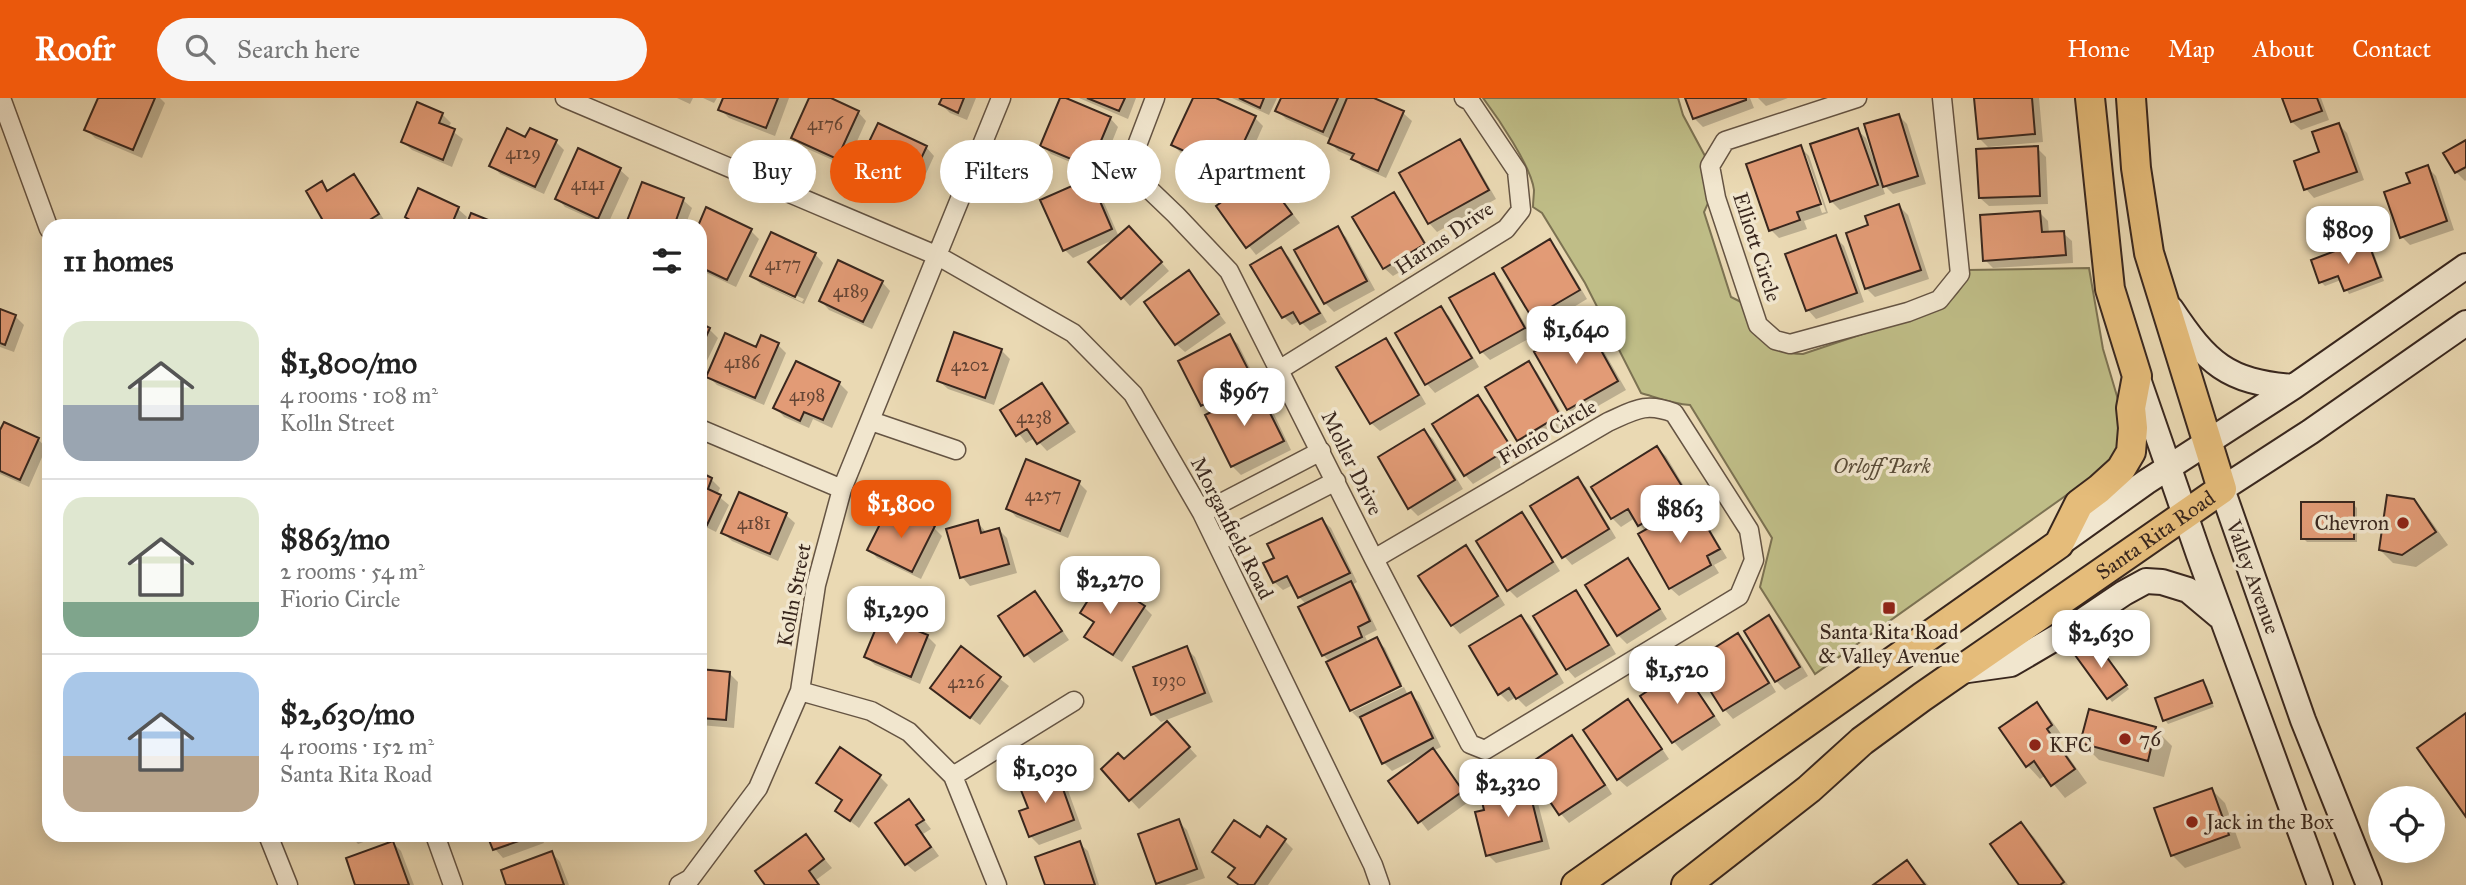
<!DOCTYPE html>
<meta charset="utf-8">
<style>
body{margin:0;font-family:"IM FELL Great Primer",serif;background:#f6f6f6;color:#222;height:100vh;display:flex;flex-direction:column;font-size:26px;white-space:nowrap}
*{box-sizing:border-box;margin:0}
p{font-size:23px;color:#767676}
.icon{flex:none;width:38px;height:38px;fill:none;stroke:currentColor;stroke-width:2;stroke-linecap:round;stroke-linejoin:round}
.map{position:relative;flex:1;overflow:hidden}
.panel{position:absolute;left:42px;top:121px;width:665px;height:623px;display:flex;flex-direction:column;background:#fff;border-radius:21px;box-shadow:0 4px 18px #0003}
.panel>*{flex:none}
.hud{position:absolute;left:728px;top:42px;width:665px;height:63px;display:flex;gap:14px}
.tools{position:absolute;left:2368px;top:688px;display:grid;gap:14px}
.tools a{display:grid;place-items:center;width:77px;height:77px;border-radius:50%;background:#fff;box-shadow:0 4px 18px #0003;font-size:35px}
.price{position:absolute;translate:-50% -60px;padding:0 16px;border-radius:14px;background:#fff;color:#222;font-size:23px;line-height:46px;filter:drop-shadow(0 2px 4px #0008)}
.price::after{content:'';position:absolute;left:50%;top:42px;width:21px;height:16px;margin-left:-10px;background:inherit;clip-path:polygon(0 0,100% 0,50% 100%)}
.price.current{background:#ea580c;color:#fff}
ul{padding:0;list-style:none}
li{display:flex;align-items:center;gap:21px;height:175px;padding:0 21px}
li+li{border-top:2px solid #e0e0e0}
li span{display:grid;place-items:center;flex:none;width:196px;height:140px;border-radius:21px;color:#555}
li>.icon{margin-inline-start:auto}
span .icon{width:84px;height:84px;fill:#fffc;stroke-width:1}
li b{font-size:30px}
h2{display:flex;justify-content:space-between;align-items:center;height:84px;padding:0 21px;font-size:30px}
.tag{padding:0 24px;border-radius:32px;background:#fff;box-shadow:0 4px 18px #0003;font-size:24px;line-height:63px}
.tag.current{background:#ea580c;color:#fff}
header{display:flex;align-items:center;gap:42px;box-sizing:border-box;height:98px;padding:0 35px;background:#ea580c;color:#fff}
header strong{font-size:33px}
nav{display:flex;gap:38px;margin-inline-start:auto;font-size:24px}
.search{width:490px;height:63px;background:#f6f6f6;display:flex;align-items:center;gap:18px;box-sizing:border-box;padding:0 24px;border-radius:38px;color:#767676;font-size:26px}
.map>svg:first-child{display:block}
</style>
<header>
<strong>Roofr</strong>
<div class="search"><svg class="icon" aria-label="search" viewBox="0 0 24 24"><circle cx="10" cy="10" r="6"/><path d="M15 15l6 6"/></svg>Search here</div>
<nav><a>Home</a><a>Map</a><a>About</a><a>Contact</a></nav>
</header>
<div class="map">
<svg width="2466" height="787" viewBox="0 0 2466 787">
<rect width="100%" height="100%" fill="#ead9b3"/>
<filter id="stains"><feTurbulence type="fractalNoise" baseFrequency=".00286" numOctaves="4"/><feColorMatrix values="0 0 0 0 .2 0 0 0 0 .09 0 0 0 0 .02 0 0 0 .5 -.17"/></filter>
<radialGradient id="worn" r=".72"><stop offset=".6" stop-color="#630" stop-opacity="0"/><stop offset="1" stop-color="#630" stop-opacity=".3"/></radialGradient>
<!-- green -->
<path fill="#bfbd87" stroke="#7c7252" stroke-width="2" d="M1483,0H1678L1683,17L1705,58L1702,70L1709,103L1704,114L1731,199L1741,204C1752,237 1766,256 1803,256L1940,210C1954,201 1964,189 1968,172L2089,170L2103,251L2125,325L2123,345L2113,364L1815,576L1760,489L1772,440L1690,307C1673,306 1658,300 1641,295L1585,185L1542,115L1533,109C1533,103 1534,97 1534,92C1531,68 1498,20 1483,0Z"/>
<!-- shadow -->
<path fill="#0003" fill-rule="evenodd" d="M100,0H160L165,5L142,60L95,40L87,32Z
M677,0H693L690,6Z
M703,0H717L714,5Z
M725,0H789L775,38L729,20L720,11Z
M811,0H827L858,14L866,23L846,68L801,48L793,39Z
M944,0H976L967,22L950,15L941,6Z
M1079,0H1136L1128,21Z
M1195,0H1212L1255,20L1263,28L1239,82L1182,56L1173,47Z
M1232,0H1277L1269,17Z
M1283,0H1370L1403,15L1412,23L1386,80L1362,69L1354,60L1338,53L1330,44L1331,41L1286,21L1278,13Z
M1687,0H1750L1754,10L1703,29L1694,20Z
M1758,0H1788L1766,8Z
M1976,0H2039L2043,44L1988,49L1979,40Z
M2284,0H2321L2329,22L2301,32L2292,24Z
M442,16L451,25L448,30L463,41L452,69L412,52L403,44Z
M1899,18L1907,26L1926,86L1893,96L1881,84L1885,96L1840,112L1831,103L1857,32L1866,40L1873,60L1876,59Z
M1110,20L1118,29L1099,76L1051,56L1043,48Z
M2339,27L2347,35L2364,82L2314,100L2306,91L2321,55Z
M526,41L556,44L564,52L544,96L500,76L492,67Z
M1460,43L1468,52L1496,101L1437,134L1429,125Z
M2466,44V82L2465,83L2456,74Z
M926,49L934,58L918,93L897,83L893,91L867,79L858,71Z
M1800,49L1809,58L1828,115L1804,123L1807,131L1779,140L1771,132ZM1802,57H1806L1826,114L1822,115Z
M2037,50L2046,59L2048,106L1989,108L1980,100Z
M2427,69L2436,78L2454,132L2410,147L2402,139L2412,87Z
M620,72L629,80L607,128L565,109L557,100Z
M1262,77L1300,125L1256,157L1218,109Z
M354,78L362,87L386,125L382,128H328L321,85L329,93Z
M1089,82L1098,91L1119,139L1138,138L1169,173L1130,208L1122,199L1115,141L1073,160L1065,152Z
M643,86L683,102L692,110L685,128H634L629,123Z
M1394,96L1402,105L1432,155L1393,178L1384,170Z
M1899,108L1908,117L1929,181L1875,199L1866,190Z
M458,111L467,119L463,128H416L407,119Z
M2040,115L2048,123L2049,136L2063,135L2072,143L2073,165L1993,170L1985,162Z
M700,128L750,132L759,141L736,189L700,172Z
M1337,130L1346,139L1375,192L1334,214L1325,205L1297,153Z
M1835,139L1844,148L1864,204L1816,221L1808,212Z
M1549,143L1558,152L1587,201L1542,228L1534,219L1504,170Z
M2367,143L2371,147L2384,183L2349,196L2341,182L2325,188L2321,184Z
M1280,151L1289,159L1327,224L1310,233L1300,223L1292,227L1284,219Z
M815,156L823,165L804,206L761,186L752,178ZM760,181L804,201L802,204L760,184Z
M1188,174L1226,225L1185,254L1176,246Z
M1493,177L1502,185L1532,239L1490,262L1482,254Z
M882,184L890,193L872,231L829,212L821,203Z
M1440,210L1449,218L1479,269L1435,295L1427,286L1397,236Z
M0,213L15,218L24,227L14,254L0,249Z
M700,227L709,231L718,240L701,275Z
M1585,227L1594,236L1626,292L1577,320L1568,311Z
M1229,238L1238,246L1260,290L1257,292L1267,301L1291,352L1241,377L1232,368L1211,316L1203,307Z
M1385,243L1394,251L1426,306L1380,333L1371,325Z
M778,247L786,255L764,307L717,287L708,278L757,251Z
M1001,252L1010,261L994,307L948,291L939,283Z
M796,265L839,285L848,294L832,330L813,321L809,330L784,319L776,310Z
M1529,265L1537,274L1568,326L1527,350L1518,342Z
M1042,287L1050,295L1076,334L1047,353L1035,340L1026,345L1002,313Z
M1478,299L1487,308L1518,359L1473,386L1465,377Z
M1424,333L1433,341L1463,391L1418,418L1410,410Z
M0,337L38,341L46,350L29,389L0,376Z
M1657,350L1666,358L1727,460L1714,467L1719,475L1679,498L1670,490L1646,434L1635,420L1621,429L1612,420Z
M700,376L711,381L720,390L717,397L729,407L716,434L700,426Z
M1577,381L1586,389L1616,440L1572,467L1564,458Z
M1079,385L1087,393L1068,440L1016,419L1008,410Z
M740,396L786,417L795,425L778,463L732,443L723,435Z
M2413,403L2426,416L2448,447L2416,469L2393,465L2380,452Z
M2353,406L2357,410V444H2307L2303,440Z
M1522,416L1530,425L1560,473L1517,500L1509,492Z
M1322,422L1331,430L1357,484L1352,487L1359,494L1377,532L1365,538L1368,545L1376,541L1385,550L1402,586L1352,610V613L1330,564L1323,557L1307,507L1299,499L1293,487L1283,492L1274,484L1276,461Z
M977,424L987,435L999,432L1007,440L1017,475L970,488L962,479Z
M902,426L934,430L942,438L921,481L877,460L869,451Z
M1465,449L1474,458L1505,507L1460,536L1452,527L1420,478Z
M1628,463L1636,471L1667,521L1627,546L1618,537L1587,488Z
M1576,494L1584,503L1616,556L1575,580L1567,571Z
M1035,495L1043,504L1069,542L1034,565L1026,556Z
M1144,509L1152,517L1122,564L1095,547L1087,539L1095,526L1083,515Z
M1521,519L1530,527L1564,585L1526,609L1516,599L1508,604L1500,596Z
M1769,519L1778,528L1808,578L1785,592L1776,583Z
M882,520L928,539L936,547L920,586L875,567L866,559Z
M700,526L707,533L700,540Z
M1738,537L1747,546L1776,594L1733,621L1725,612L1695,564Z
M2099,549L2129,591L2112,604L2078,558Z
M1186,550L1195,559L1213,604L1161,624L1153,616Z
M962,551L1009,588L980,627L941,598Z
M1682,572L1690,581L1721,627L1682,653L1674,644L1643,598Z
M700,573L729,575L738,584L734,630L700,627Z
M2203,584L2207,588L2214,609L2168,626L2165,622Z
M1404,589L1408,597L1410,596L1419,604L1441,649L1433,653L1471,702L1428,733L1390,683L1421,661L1420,659L1392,673L1384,665L1362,620L1359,621L1352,614Z
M1628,604L1636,612L1669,661L1627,689L1618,681Z
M2037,606L2049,619L2064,640L2058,644L2087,685L2065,700L2046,677L2040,681L2028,668L2002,631Z
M2155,631L2172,648L2164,679L2099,662L2082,645Z
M1175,634L1197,658L1139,711L1103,672L1124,664Z
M1572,639L1581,648L1612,696L1569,725L1561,716L1528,668Z
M1056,676L1065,684L1082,731L1039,747L1030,738V711Z
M879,678L888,687L859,730L837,713L843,704L818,685Z
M1526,685L1535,694L1550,751L1496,765L1488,757L1486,713Z
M2212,692L2225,705L2241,750L2185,770L2172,757Z
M909,703L931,731L923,736L939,758L915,774L906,766Z
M1178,723L1187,732L1205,780L1185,787H1159L1158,785Z
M2021,726L2034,739L2068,787H2021Z
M350,737H383L358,746Z
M489,737H541L544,745L503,760L495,751Z
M582,737H605L588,743Z
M806,739L832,770L816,782L819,787H767Z
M1260,742H1284L1293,751L1268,787H1238L1230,779L1236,772L1214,754Z
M393,745L401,753L414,787H357Z
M1079,745L1088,753L1099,787H1047Z
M552,755L560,764L569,787H508Z
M1907,764L1928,787H1875Z"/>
<!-- building -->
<path fill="#e29b76" stroke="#39271e" stroke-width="2" d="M98,0H155L133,52L84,32Z
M723,0H778L766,30L718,12Z
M809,0H831L859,13L837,61L791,40Z
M942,0H964L958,15L939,6Z
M1060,0H1066L1111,19L1090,69L1040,48Z
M1087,0H1125L1119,13Z
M1193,0H1216L1256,18L1230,74L1171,47Z
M1239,0H1264L1260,10Z
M1281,0H1338L1323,34L1275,13Z
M1347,0H1374L1404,13L1378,73L1351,61L1354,56L1328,45Z
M1685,0H1746V2L1693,21Z
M1974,0H2032L2035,36L1978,41Z
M2282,0H2317L2322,13L2291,24Z
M417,4L443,15L439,25L455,31L443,62L401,44Z
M1899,16L1918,78L1883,89L1864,26Z
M878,25L927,48L909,86L888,76L884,84L856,71Z
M2339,25L2357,74L2304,92L2294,63L2319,54L2312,34Z
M507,30L525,39L530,30L557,42L535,89L489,68Z
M1858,30L1878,87L1830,104L1810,46Z
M1460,41L1489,92L1428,126L1399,75Z
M2466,42V69L2455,75L2443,55Z
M1801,47L1821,106L1797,114L1800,122L1769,133L1746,66Z
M2038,48L2040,98L1979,100L1976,51Z
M578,50L621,70L598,121L555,101Z
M2428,67L2447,123L2400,140L2384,94L2410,85L2406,75Z
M1262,75L1292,116L1246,150L1216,108Z
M354,76L379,116L360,128H326L306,93L322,83L327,93Z
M1090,80L1112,131L1063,153L1040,102Z
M642,84L684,100L674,128H638L627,123Z
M418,90L459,109L451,128H420L405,119Z
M1394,94L1425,146L1383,171L1352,119Z
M1899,106L1921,172L1865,191L1846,135L1868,127L1865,118Z
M706,109L752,131L727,182L700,169V128H698Z
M2040,113L2042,134L2064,133L2066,157L1983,163L1980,117Z
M471,115L503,128H466Z
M1129,128L1162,164L1121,201L1088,164Z
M1338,128L1367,183L1324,206L1294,152Z
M771,134L816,155L795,199L750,178Z
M1836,137L1857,195L1806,213L1785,156Z
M1550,141L1580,192L1532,220L1502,170Z
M2367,141L2381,179L2344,193L2338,178L2319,185L2311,162Z
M1281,149L1320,215L1300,226L1293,214L1282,220L1250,167Z
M838,162L883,183L863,224L819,203Z
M1189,172L1219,216L1175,247L1144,204Z
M1494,175L1525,230L1480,255L1449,200Z
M1441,208L1472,260L1425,287L1395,235Z
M0,211L16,217L5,247L0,245Z
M700,225L710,230L700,252Z
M1586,225L1618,283L1567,312L1534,254Z
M954,234L1002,251L985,300L937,283Z
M725,235L756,249L761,237L779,245L755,300L706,279Z
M1230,236L1253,281L1201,308L1178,263Z
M1386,240L1419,297L1370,326L1336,269Z
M796,263L840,284L823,322L804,314L800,323L773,310Z
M1529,263L1560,317L1517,343L1485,289Z
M1042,285L1068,325L1037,346L1027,331L1016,338L1000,312Z
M1258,291L1284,343L1231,369L1205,317Z
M1478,297L1511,349L1464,378L1432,326Z
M4,324L39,340L20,382L0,373V332Z
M1424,331L1455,382L1408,411L1378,359Z
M1657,348L1688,398L1638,428L1628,411L1611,421L1591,389Z
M1026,361L1080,383L1060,433L1006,411Z
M700,374L712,380L708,391L721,397L707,427L700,423Z
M1578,379L1609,431L1562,460L1530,408Z
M739,394L787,415L770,456L721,435Z
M2387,397L2414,401L2436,434L2402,457L2379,452Z
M2301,404H2354V441H2301Z
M1693,405L1720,451L1707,458L1711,467L1669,491L1638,436Z
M906,414L935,428L912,474L867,452L885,416L901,424Z
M1522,414L1553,464L1507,493L1476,443Z
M1322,420L1350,475L1298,500L1287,478L1273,485L1263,465L1274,460L1267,446Z
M978,422L981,435L999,430L1009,466L960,480L946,431Z
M1466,447L1498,498L1451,528L1418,478Z
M1628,460L1660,511L1617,538L1585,487Z
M1102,480L1145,508L1113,557L1084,539L1094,524L1080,515Z
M1351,483L1370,523L1358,529L1362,539L1322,558L1298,509Z
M1576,492L1609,547L1566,572L1533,518Z
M1035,493L1062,533L1024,558L998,518Z
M1521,517L1557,576L1516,601L1509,590L1498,597L1469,548Z
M1769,517L1800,569L1775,584L1744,533Z
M881,518L928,537L911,579L864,559Z
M1738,535L1769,585L1723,613L1692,564Z
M1377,539L1401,588L1350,613L1326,564Z
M2095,543L2127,587L2107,601L2075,557Z
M961,548L1001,579L970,620L930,590Z
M1187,548L1205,595L1151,617L1133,569Z
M1682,570L1714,618L1672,645L1640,598Z
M700,571L730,574L726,622L700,620Z
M2203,582L2212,605L2163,623L2155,600Z
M1411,594L1433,640L1382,666L1360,619Z
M1628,601L1662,651L1617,682L1583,632Z
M2037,604L2052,627L2047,631L2075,671L2051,688L2034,663L2026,669L1999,630Z
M2089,611L2156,629L2148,663L2080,645Z
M2466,615V719L2417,650Z
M1167,623L1190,649L1129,703L1101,671L1118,655L1124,661Z
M1572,637L1605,687L1559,717L1526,668Z
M840,649L881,677L850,723L835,713L842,702L816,685Z
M1433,650L1463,693L1418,725L1388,683Z
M1057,674L1074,722L1029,739L1019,713L1028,710L1019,687Z
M1527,683L1542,743L1486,758L1475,714L1484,712L1480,695Z
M2212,690L2229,737L2171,758L2154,710Z
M909,701L924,722L916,727L931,749L905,767L875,725Z
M1179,721L1197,771L1156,786L1138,736Z
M1234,722L1260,739L1267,728L1286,741L1254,787H1239L1228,779L1235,770L1212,754Z
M2021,724L2064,784L2060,787H2019L1990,746Z
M806,736L824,761L809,773L819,787H765L755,773Z
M487,737H536L493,752Z
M393,743L409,787H355L346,760Z
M1080,743L1095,787H1045L1035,759Z
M552,753L564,787H506L501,772Z
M1907,762L1925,787H1873Z"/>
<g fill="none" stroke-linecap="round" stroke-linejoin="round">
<defs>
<path id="minor" d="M1,0L49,131
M565,0L938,158L1073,235L1133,296L1202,415L1373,767L1380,787
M1155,0L1128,71L1176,117L1229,173L1374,461L1470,646L1485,652L1739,498L1754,462L1749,432L1674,315C1645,304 1635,312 1608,324L1374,461
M1857,0L1725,43L1710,68L1716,100L1758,227L1775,242L1790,246L1908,214L1939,202L1960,176L1942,0
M1279,272L1506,131L1521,112L1517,73L1470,3L1464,0
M871,323L956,352
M700,331L842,391
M1202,415L1321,353
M1217,444L1336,383
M800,593L871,613L909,634L953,678L997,787
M953,678L1074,603
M268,737L288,787
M435,737L453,787
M679,787L690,781L758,690L800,593L816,487L842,391L1001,0"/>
<path id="secondary" d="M2171,211C2207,265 2227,284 2293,289
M2137,278L2199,457L2320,787
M2059,446L2146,384L2293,289L2466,168
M1961,573L2011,566L2069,532L2124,495L2146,483L2162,484L2188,492L2219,518
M2369,787L2303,622L2222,391L2310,334L2466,225"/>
<g id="primary">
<path d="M1576,787L2059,446L2079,406L2099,391L2121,371L2131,354L2133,330L2131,310L2137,278L2110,191L2090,0"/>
<path id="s1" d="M1686,787L1809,691L1862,643L1922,599L2222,391L2149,155L2136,70L2131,0"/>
</g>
</defs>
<!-- minor casing -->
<use href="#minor" stroke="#655443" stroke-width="21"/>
<!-- secondary casing -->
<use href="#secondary" stroke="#39271e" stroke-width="28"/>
<!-- primary casing -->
<use href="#primary" stroke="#39271e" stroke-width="32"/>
<!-- minor -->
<use href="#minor" stroke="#f1e6ce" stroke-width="18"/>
<!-- secondary -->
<use href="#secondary" stroke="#f1e6ce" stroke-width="24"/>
<!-- primary -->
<use href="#primary" stroke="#e5bc7a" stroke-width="28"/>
</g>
<!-- markers -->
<g fill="#8f2418" stroke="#f1e6ce" stroke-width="2.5">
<circle cx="2403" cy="425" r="7"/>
<rect x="1882" y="503" width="14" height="14" rx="3.5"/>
<circle cx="2125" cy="641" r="7"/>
<circle cx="2035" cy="647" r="7"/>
<circle cx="2192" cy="724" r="7"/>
</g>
<g text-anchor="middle" stroke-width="7" stroke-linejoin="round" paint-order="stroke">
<!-- number labels -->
<g font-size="18" fill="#634434">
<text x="825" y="32">4176</text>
<text x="523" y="61">4129</text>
<text x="588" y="92">4141</text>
<text x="783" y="172">4177</text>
<text x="851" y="199">4189</text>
<text x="742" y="270">4186</text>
<text x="970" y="273">4202</text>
<text x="807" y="303">4198</text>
<text x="1034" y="325">4238</text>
<text x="1043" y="403">4257</text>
<text x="754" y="431">4181</text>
<text x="1169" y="588">1930</text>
<text x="966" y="590">4226</text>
</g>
<!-- street labels -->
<g font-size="21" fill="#39271e" stroke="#f1e6ce">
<text transform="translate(1444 140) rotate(-34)" y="7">Harms Drive</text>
<text transform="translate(1757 149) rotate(72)" y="7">Elliott Circle</text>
<text transform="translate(1547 334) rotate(-30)" y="7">Fiorio Circle</text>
<text transform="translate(1352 365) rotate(64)" y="7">Moller Drive</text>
<text transform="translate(1232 430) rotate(63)" y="7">Morganfield Road</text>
<text dy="7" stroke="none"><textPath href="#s1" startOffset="586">Santa Rita Road</textPath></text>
<text transform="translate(2253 479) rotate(70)" y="7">Valley Avenue</text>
<text transform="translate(794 497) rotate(-79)" y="7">Kolln Street</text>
</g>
<!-- park labels -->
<g font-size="21" font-style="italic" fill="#5a4c38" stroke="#f1e6ce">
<text x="1882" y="375">Orloff Park</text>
</g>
<!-- poi labels -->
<g font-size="21" fill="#39271e" stroke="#f1e6ce" text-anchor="start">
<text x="2389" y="432" text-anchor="end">Chevron</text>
<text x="1889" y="541" text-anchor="middle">Santa Rita Road<tspan x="1889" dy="24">&amp; Valley Avenue</tspan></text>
<text x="2139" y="648">76</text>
<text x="2049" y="654">KFC</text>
<text x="2206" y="731">Jack in the Box</text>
</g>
</g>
<rect width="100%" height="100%" filter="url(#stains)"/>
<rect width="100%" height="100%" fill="url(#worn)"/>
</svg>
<div class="tools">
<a><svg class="icon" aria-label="locate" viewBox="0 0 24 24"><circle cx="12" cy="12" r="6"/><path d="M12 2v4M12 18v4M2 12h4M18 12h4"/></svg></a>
</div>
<b class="price" style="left:2348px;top:168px">$809</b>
<b class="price" style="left:1576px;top:268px">$1,640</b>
<b class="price" style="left:1244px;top:330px">$967</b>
<b class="price current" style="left:901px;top:442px">$1,800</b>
<b class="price" style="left:1680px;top:447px">$863</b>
<b class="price" style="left:1110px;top:518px">$2,270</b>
<b class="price" style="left:896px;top:548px">$1,290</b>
<b class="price" style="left:2101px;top:572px">$2,630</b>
<b class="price" style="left:1677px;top:608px">$1,520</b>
<b class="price" style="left:1045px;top:707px">$1,030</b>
<b class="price" style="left:1508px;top:721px">$2,320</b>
<div class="hud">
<a class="tag">Buy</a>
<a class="tag current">Rent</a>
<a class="tag">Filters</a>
<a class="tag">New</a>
<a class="tag">Apartment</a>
</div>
<section class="panel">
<h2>11 homes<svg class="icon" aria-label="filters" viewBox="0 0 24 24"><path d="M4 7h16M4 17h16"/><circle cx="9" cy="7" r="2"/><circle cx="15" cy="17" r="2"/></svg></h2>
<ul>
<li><span style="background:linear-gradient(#dfe7d0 60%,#9aa5b1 0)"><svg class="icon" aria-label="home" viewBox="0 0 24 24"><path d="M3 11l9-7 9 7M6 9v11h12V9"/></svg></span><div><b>$1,800/mo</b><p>4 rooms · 108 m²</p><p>Kolln Street</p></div></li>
<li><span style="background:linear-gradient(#dfe7d0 75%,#7fa58c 0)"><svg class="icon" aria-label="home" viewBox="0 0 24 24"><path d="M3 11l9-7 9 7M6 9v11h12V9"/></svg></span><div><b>$863/mo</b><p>2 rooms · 54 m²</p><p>Fiorio Circle</p></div></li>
<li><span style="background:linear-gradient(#a9c7e8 60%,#b9a48a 0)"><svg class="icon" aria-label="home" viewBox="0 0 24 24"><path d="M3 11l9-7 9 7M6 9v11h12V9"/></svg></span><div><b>$2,630/mo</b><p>4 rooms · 152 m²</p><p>Santa Rita Road</p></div></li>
</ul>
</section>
</div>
